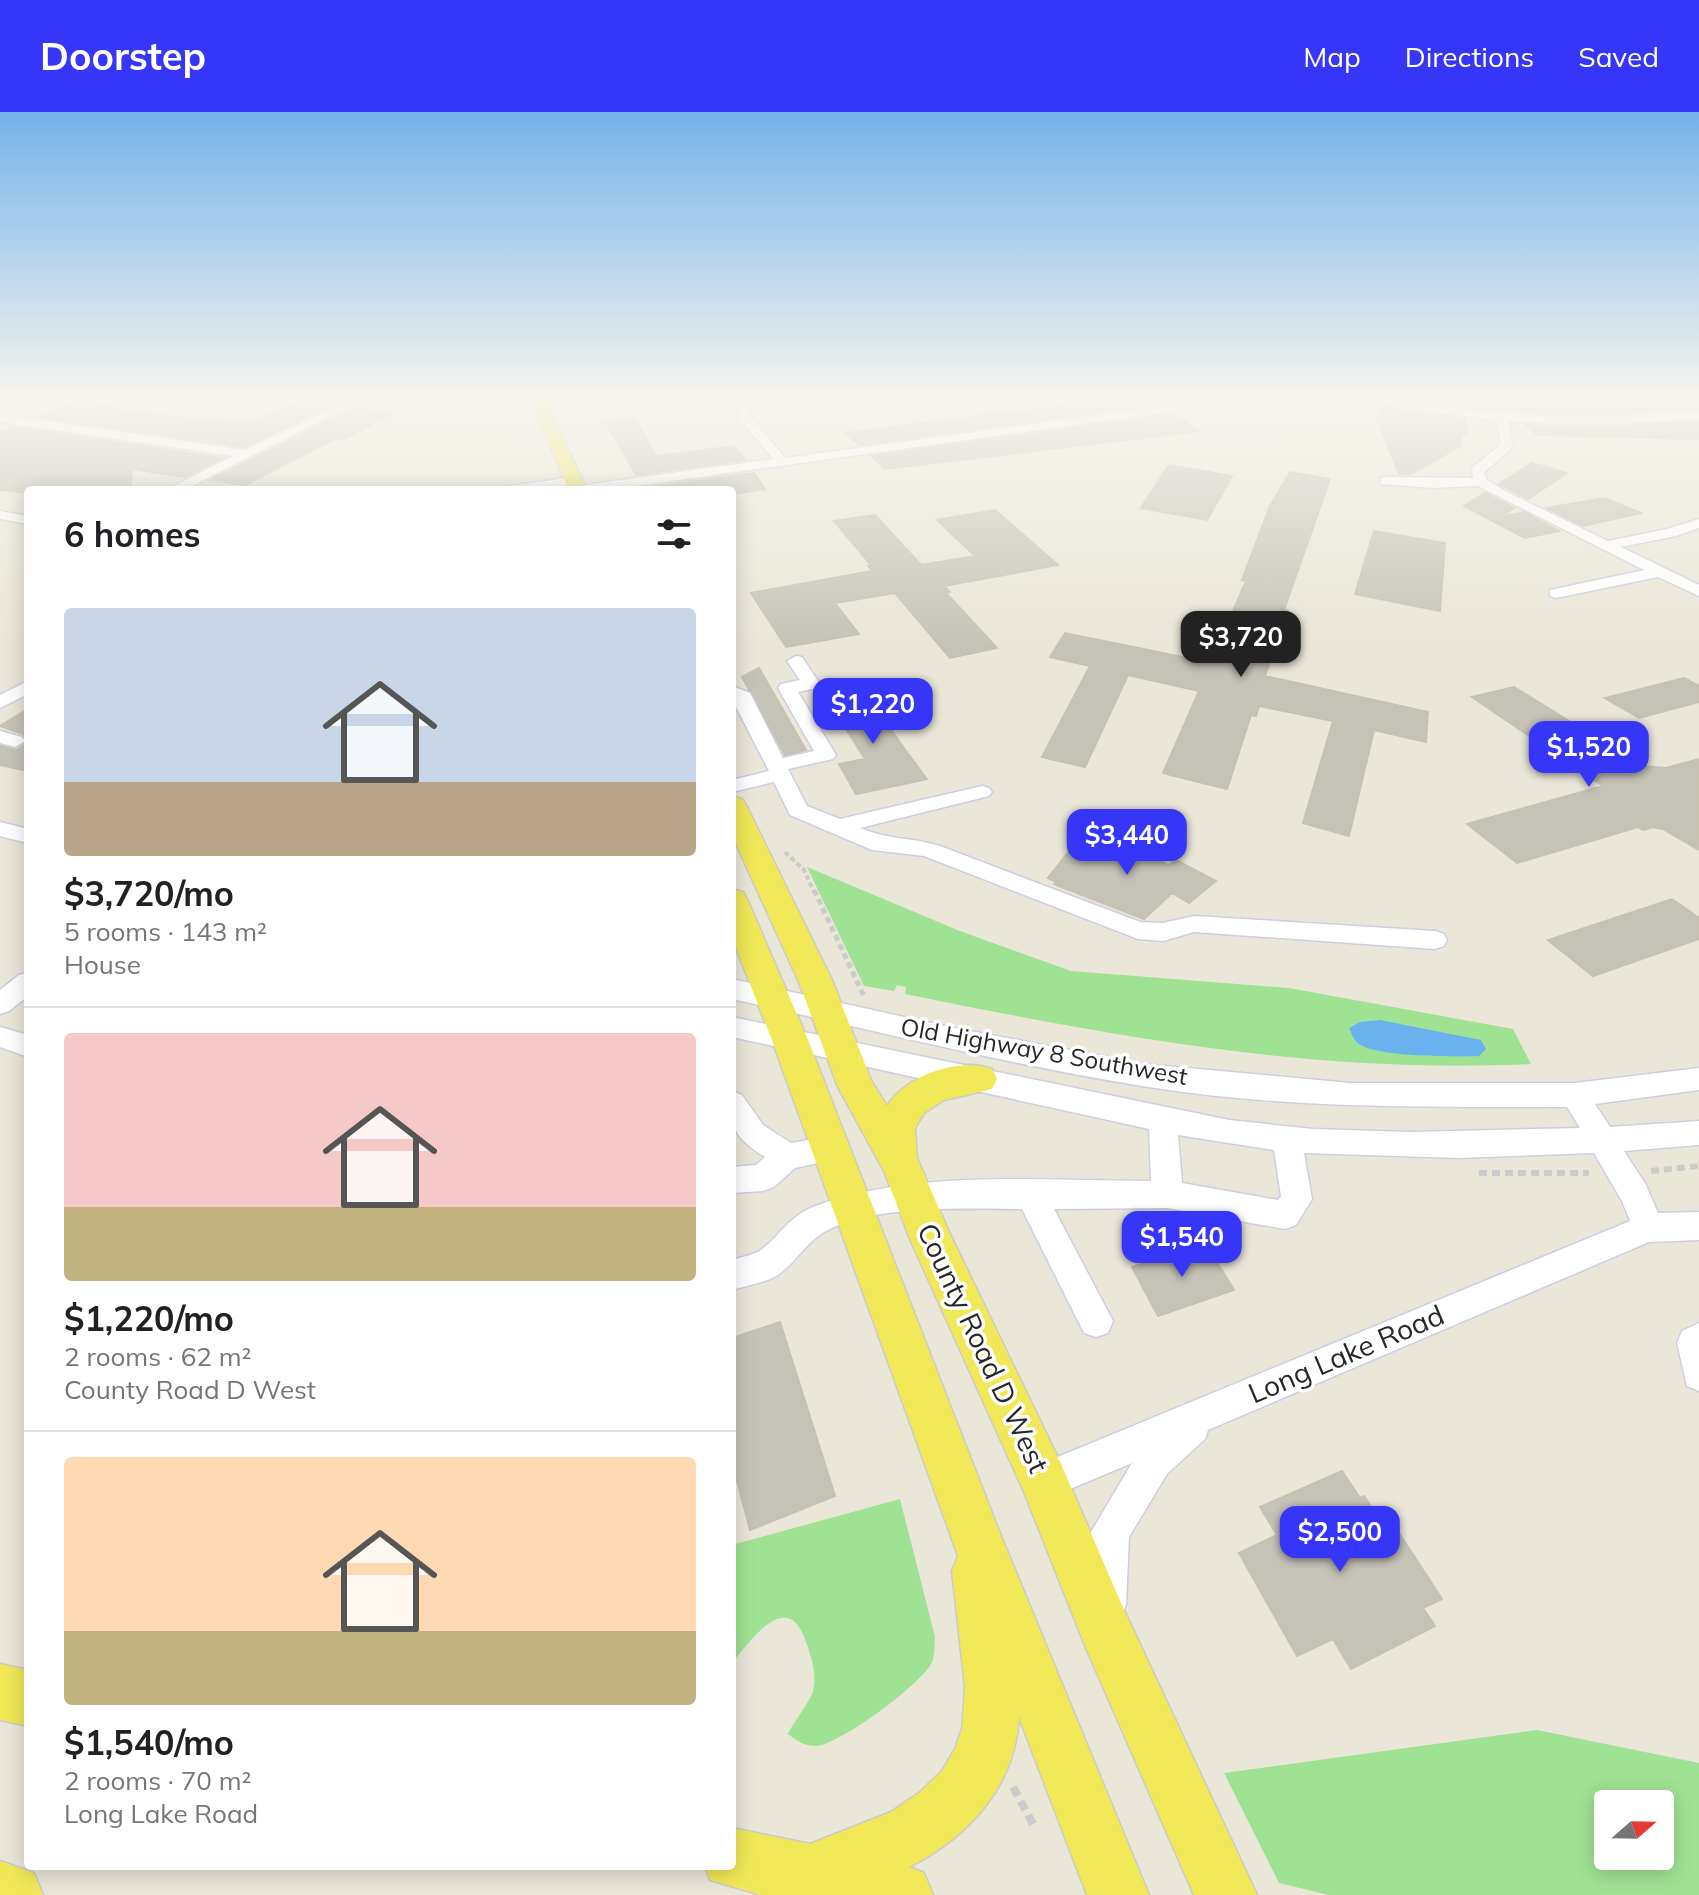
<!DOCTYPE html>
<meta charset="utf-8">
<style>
body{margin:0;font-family:Mulish,sans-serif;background:#f2f2f2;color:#202124;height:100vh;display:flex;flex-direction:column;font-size:30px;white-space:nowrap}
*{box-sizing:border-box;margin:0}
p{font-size:26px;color:#757577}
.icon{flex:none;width:44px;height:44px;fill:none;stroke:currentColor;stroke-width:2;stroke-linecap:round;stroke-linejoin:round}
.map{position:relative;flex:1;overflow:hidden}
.panel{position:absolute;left:24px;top:374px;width:712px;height:1384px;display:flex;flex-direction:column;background:#fff;border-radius:8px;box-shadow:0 4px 20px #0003}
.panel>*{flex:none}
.needle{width:52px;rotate:70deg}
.controls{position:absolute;left:1594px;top:1678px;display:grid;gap:16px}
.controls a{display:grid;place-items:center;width:80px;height:80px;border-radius:8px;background:#fff;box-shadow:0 4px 20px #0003;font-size:40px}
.price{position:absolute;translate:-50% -68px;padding:0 18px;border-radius:16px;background:#3636f9;color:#fff;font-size:26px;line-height:52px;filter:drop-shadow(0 2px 4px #0008)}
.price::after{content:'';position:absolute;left:50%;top:48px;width:24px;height:18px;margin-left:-12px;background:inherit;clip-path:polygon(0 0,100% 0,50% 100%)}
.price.on{background:#222;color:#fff}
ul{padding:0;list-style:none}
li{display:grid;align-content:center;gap:16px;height:424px;padding:0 40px}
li+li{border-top:2px solid #e0e0e0}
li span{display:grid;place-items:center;height:248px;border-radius:8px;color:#555}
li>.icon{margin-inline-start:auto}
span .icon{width:144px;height:144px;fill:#fffc;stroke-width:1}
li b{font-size:34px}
h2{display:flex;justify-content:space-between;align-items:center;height:96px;padding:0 40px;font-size:34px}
header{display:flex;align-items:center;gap:48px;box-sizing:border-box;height:112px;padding:0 40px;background:#3636f9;color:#fff}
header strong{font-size:38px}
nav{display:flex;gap:44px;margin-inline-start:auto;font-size:28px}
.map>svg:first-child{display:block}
</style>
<header>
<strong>Doorstep</strong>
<nav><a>Map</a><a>Directions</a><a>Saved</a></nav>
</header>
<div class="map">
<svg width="1699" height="1783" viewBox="0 0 1699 1783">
<rect width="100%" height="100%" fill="#eae6d8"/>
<!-- green -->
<path fill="#a0e293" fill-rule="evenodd" d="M807,755L960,819L1071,859L1289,876L1513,917L1531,952C1314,962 1117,925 905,882L906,875L897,873L894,879L864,874Z
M900,1387L935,1525C934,1533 935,1543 932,1550C922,1572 839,1633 816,1634C804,1634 797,1629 788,1622C793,1611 811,1588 813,1579C817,1562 812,1547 806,1530C788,1475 751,1528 732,1551V1433Z
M1537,1618L1699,1651V1783H1329L1279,1771L1224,1661ZM1660,1692V1744H1608V1692Z"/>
<!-- water -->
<path fill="#69b2ee" d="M1380,908L1481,928L1486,937L1479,944C1454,945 1378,945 1359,932C1354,929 1352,922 1349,916L1360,910Z"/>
<!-- building -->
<path fill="#c5c2b8" stroke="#c5c2b2" stroke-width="2" d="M84,287L132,301L251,311L301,288L332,292L245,335L40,305Z
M1066,287H1147L1155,292L859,333L846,321L1073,292Z
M1591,287H1699V295L1621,301L1543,300L1511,298L1499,288L1558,290H1591Z
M1382,295L1465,307L1467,322H1462L1460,334L1411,362H1399L1377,308Z
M355,296L393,301L345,327L336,326L245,373L210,368Z
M1172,302L1200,319L885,357L871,344Z
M635,306L656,344L735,334L745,348L636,363L606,310Z
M1699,309V327L1537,323L1526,313L1604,315Z
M14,315L223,346L185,365L132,357L130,378H28V381L0,378V320Z
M1532,351L1567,361L1528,387L1499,372Z
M1169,353L1232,364L1207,408L1141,396Z
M1290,360L1330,367L1284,498L1288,499L1265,564L1428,600L1426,630L1374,618L1349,724L1303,711L1333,609L1259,594L1256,604L1251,603L1227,677L1163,661L1199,579L1128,563L1085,655L1042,645L1090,554L1050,545L1065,521L1207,550L1211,542L1214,543L1246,469L1242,468L1270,394Z
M754,361L765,377L732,382V378L642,376Z
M1485,381L1514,396L1500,405L1524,400L1559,419L1525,426L1464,394Z
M1604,386L1641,401L1583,414L1547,396Z
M995,398L1058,453L944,474L950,480L946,481L997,536L950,546L895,481L835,491L859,522L786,535L751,481L872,459L868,454L871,453L834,409L875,403L921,453L975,444L937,408Z
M1374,419L1445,431L1440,499L1355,482Z
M759,556L806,638L785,643L742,565Z
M1684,566L1699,574V590L1639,606L1605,586Z
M1514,575L1642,654L1666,656L1699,647V738L1663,717L1653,715L1643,718L1638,715L1517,751L1467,712L1603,674L1472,585Z
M864,578L906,639L927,667L856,682L839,652L865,647L826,585Z
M28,597V659L0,653V634L17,638L28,630L23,622L0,614Z
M1112,728H1128L1144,734L1168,754L1176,748L1216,769L1189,791L1172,781L1144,807L1054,772L1056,770L1048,766L1077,729L1094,735Z
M1672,787L1699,806V827L1593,864L1548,828Z
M1205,1131L1234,1178L1158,1204L1132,1155Z
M780,1210L835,1384L750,1418L732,1350V1226Z
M1342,1359L1360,1386L1364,1384L1378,1405L1386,1401L1442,1487L1423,1496L1435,1514L1351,1557L1333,1527L1297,1544L1239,1441L1277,1423L1260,1395Z"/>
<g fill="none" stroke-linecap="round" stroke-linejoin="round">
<defs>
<path id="minor" d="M23,287L21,289L0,295V288Z
M350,287H365L184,378H166L233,344L0,310V302L245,338Z
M735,287H747L752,306L785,346L1214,287H1246L1240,290L607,378H571L578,374L773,347L740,307Z
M1357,287C1402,287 1446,296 1491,300C1561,306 1629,306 1699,298V306C1635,313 1572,314 1508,309L1513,332L1509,339L1484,360L1487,368L1505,379L1608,429L1667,417L1699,407V416L1676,424L1621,435L1699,473V484L1658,465L1556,486L1550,484V478L1644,458L1478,374L1432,376L1381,372V366L1386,365L1473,366L1472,356L1501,332L1496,308L1404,297Z
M573,365L578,366V372L538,378H502L509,374Z
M0,399L28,404V412L0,407Z
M796,544L802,545L820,572L817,576L798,580L836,643L833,647L788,657L807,694L840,707L982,674L989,676L992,680L989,684L860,716C888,728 911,725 940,734L1140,810L1163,811L1194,804L1435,819L1444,822L1447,828L1444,834L1435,837L1194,820L1163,829L1138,827L924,744L872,738L790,703L774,670L732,680V668L769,659L732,587V574L750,581L783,646L814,639L778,576L781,572L800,568L787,549Z
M28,569V582L0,596V583Z
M0,619L22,625L25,629L15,635L0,631Z
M0,710L28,717V731L0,724Z
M28,861V884L9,899L0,902V878L19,863Z
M732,867L954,916L1144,952L1350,971H1575L1699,956V978L1595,992L1610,1015L1699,1009V1033L1624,1039L1646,1073L1658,1101L1699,1100V1128L1649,1130L1208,1318L1205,1327L1167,1362L1129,1425L1126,1493L1120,1507L1106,1513L1092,1507L1086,1493L1091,1420L1132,1351L1044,1388L1031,1382L1025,1369L1031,1356L1630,1109L1622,1089L1594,1041L1458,1046L1304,1041L1312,1087L1296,1113L1285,1117L1167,1096L1054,1097L1113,1209L1108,1221L1096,1225L1084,1221L1022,1097C965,1097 879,1092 828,1118C809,1127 799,1146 783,1159C772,1170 747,1173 732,1178V1148C741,1145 754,1143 761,1138C782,1122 789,1103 818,1093C922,1057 1042,1069 1151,1069L1149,1017L732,925V905L1229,1008L1313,1017L1410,1020L1580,1016L1567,995C1425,995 1283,997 1142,974C1005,952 868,917 732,887ZM1178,1023L1274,1038L1281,1084L1278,1088L1182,1071Z
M0,915L28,923V945L0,935Z
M732,979L742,983L763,1013L791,1031L831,1024L841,1028L846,1037L841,1046L795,1056L774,1075L763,1079L732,1081V1055L756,1053L765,1045C732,1024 732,1017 732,979Z
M1699,1211V1279L1687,1274L1677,1231L1682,1219Z"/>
<path id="major" d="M530,287H544L587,378H569Z
M732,684L742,687L746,693L832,868L872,970L887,994C906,964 958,945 992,957L997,967L992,977L944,988L924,1001L915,1016L917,1046L949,1120L1061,1352L1124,1498L1257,1783H1194L1086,1536L1024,1380L910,1127L884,1059L838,975L798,868L732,723Z
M732,777L743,780L747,787L808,928L999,1419L1149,1783H1087L1019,1605C1015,1675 968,1725 909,1755L924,1761L933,1783H761L710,1768L705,1754H732V1716L810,1732L891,1700L919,1681L942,1659L955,1637L962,1617L965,1575L952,1459L958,1444L772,928L732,826Z
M0,1552L28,1558V1614L0,1608Z
M0,1749L34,1761L43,1783H0Z"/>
</defs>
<!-- minor casing -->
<use href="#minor" stroke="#cdcee1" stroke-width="3"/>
<!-- major casing -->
<use href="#major" stroke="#cbcbcb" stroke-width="3"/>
<!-- path-far3 -->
<path stroke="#cbcbcb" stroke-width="4" stroke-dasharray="5 3" stroke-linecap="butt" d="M785,740L804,758L814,780"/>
<!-- path-far2 -->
<path stroke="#cbcbcb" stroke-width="5" stroke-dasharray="6 4" stroke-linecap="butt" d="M814,778L864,884"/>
<!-- path-far1 -->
<path stroke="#cbcbcb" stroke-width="6" stroke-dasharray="8 5" stroke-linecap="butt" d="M1651,1059L1699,1054
M1479,1061H1589"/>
<!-- path -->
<path stroke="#cbcbcb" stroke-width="8" stroke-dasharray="10 6" stroke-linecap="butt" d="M1013,1675L1034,1714"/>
<!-- minor -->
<use href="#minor" fill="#fff" fill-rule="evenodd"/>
<!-- major -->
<use href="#major" fill="#f0e857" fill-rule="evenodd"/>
</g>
<!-- sky -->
<linearGradient id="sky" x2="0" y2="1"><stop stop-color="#75b3ea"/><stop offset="0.53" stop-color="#f6f4ed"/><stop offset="1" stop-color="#f6f4ed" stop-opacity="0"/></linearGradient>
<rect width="1699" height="537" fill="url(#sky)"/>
<g text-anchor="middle" stroke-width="7" stroke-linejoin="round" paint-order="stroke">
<!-- street labels -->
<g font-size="24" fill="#272727" stroke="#fff">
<text transform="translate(1044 940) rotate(10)" y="8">Old Highway 8 Southwest</text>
</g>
<!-- near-street labels -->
<g font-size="28" fill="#272727" stroke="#fff">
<text transform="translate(983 1236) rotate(65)" y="10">County Road D West</text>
<text transform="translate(1346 1242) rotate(-23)" y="10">Long Lake Road</text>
</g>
</g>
</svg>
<div class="controls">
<a><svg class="needle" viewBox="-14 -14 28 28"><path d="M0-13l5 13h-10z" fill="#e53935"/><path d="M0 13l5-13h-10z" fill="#757577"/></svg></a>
</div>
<b class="price on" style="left:1241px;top:567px">$3,720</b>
<b class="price" style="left:873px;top:634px">$1,220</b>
<b class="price" style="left:1589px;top:677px">$1,520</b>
<b class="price" style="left:1127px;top:765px">$3,440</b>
<b class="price" style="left:1182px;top:1167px">$1,540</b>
<b class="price" style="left:1340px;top:1462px">$2,500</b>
<section class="panel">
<h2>6 homes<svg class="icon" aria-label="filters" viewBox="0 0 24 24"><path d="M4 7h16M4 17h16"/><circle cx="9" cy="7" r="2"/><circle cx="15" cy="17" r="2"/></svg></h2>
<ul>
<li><span style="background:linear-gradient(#c9d6e8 70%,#b9a48a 0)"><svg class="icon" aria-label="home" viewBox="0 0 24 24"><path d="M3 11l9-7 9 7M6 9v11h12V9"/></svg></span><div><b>$3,720/mo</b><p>5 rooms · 143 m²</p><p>House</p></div></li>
<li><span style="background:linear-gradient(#f6c9c9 70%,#c2b280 0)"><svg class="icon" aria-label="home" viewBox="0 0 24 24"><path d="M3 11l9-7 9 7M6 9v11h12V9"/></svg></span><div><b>$1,220/mo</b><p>2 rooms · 62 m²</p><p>County Road D West</p></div></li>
<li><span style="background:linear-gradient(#ffd9b3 70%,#c2b280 0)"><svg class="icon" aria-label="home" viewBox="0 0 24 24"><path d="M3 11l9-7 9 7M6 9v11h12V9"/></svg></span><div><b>$1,540/mo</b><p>2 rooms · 70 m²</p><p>Long Lake Road</p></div></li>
</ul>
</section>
</div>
